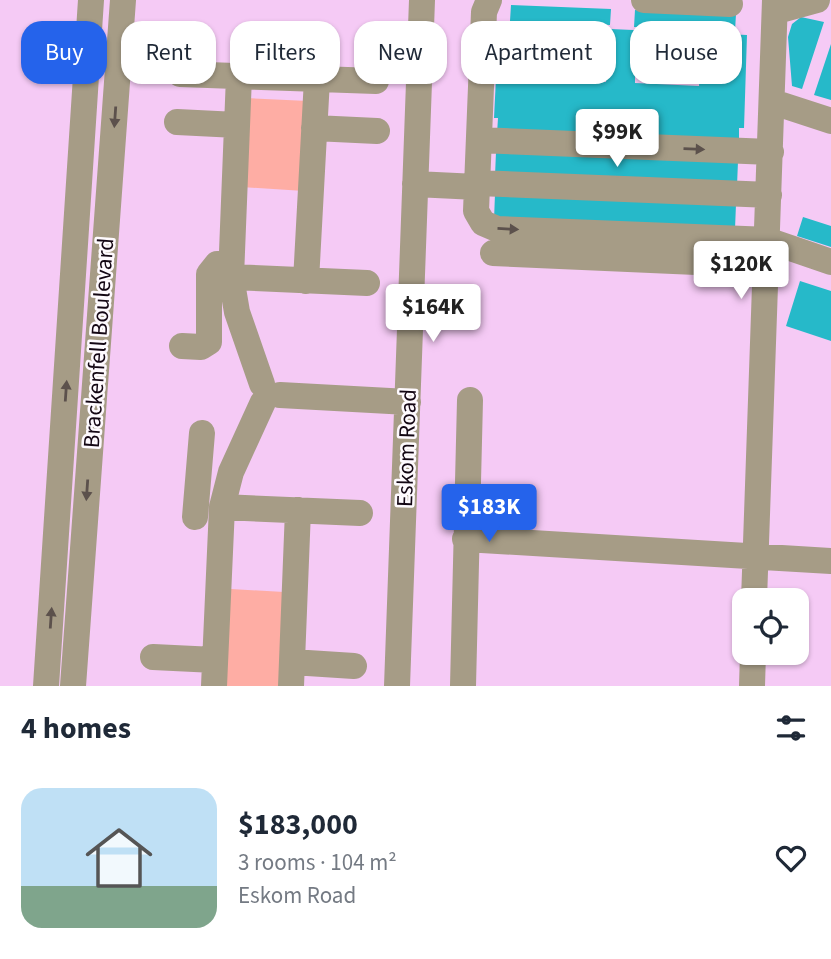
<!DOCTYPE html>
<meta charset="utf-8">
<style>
body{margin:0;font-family:"Source Sans 3",sans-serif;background:#f6f6f7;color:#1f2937;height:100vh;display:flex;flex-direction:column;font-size:26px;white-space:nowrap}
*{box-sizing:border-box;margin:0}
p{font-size:23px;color:#747a83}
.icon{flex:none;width:38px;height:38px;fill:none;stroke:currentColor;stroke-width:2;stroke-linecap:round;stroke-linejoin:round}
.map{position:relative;height:686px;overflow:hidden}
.drawer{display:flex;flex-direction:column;background:#fff;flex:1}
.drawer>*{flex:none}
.guide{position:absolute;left:21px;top:21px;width:789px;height:63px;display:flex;gap:14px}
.buttons{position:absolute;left:732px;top:588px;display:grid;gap:14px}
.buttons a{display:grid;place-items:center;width:77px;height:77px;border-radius:14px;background:#fff;box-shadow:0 2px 5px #0004;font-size:35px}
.price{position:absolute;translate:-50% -60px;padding:0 16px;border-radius:7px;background:#fff;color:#222;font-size:23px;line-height:46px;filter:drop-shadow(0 2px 4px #0008)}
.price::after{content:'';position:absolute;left:50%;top:42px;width:21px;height:16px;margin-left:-10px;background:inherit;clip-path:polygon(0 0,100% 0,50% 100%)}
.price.current{background:#2563eb;color:#fff}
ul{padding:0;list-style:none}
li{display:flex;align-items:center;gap:21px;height:175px;padding:0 21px}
li span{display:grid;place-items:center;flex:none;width:196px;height:140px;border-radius:21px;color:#555}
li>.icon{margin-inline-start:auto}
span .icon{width:84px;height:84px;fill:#fffc;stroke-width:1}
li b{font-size:30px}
h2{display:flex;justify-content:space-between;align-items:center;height:84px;padding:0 21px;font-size:30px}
.tag{padding:0 24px;border-radius:21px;background:#fff;box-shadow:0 2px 5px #0004;font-size:24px;line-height:63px}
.tag.current{background:#2563eb;color:#fff}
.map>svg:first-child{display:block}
</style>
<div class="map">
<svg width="831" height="686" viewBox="0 0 831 686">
<rect width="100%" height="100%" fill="#f5caf5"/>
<!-- green -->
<path fill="#feada4" d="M245,98L308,101L304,191L241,187Z
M231,589L284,592V686H220Z"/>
<!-- building -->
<path fill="#26b9c9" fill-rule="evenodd" d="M511,5L611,9L610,25L510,21Z
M635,10L736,14L735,31L634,27Z
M801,17L824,22L802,89L792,86L788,37L792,24Z
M498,24L747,35L744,128H739V144L497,134L498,118H494L496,78H499ZM542,65L607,67L606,82L542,79ZM635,69L700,71L699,86L635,83Z
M831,44V100L814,95Z
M496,152L738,161L737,186L495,176Z
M495,194L736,204L735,229L494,220Z
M803,217L831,226V247L797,236Z
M800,281L831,291V341L786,326Z"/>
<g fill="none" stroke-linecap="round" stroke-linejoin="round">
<!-- minor -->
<path stroke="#a69c86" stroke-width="26" d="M489,0L484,12L476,211L483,223L497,229L767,240L831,262
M644,0L730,4
M777,11L817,0
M180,74L376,81
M239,76L231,277L237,312L262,384
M773,102L831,121
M177,122L237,125
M314,128L377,131
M479,140L771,152
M477,183L769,195
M415,184L477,187
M493,253L766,265
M231,277L367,283
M306,281L317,79
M182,346L201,347L209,342V274L217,264H230
M280,395L408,402
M222,507L360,513
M195,517L202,433
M465,539L831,561
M754,600L775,0
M153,657L215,660
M292,662L354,666
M46,686L91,0
M73,686L123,0
M214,686L222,507L231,472L263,402
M291,686L298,510
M397,686L422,0
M463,686L470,400
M752,686L753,653"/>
</g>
<!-- one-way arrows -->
<defs><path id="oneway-solid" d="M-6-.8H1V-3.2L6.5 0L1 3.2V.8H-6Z" transform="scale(1.75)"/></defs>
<g fill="#5c514c">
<use href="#oneway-solid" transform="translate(115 117) rotate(94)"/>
<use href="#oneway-solid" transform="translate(694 149) rotate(2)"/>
<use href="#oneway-solid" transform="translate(508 229) rotate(3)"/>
<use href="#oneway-solid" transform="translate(66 391) rotate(-86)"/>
<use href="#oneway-solid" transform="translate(87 490) rotate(94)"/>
<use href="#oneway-solid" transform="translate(51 618) rotate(-86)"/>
</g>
<g text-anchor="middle" stroke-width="5" stroke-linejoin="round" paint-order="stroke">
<!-- street labels -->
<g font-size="23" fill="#130613" stroke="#fefafe">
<text transform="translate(98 343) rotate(-86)" y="8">Brackenfell Boulevard</text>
<text transform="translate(406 448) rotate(-88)" y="8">Eskom Road</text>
</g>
</g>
</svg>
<div class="buttons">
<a><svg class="icon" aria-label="locate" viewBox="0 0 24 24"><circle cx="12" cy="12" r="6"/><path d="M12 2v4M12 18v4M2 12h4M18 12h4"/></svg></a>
</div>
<b class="price" style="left:617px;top:169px">$99K</b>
<b class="price" style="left:741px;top:301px">$120K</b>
<b class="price" style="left:433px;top:344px">$164K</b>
<b class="price current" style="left:489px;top:544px">$183K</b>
<div class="guide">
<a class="tag current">Buy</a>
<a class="tag">Rent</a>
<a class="tag">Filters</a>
<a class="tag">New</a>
<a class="tag">Apartment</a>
<a class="tag">House</a>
</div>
</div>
<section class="drawer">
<h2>4 homes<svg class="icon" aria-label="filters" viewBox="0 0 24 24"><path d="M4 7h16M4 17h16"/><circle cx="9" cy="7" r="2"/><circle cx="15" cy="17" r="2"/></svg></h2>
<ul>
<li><span style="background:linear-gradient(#bfe0f5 70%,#7fa58c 0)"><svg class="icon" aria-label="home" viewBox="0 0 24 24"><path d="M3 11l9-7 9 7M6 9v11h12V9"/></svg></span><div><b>$183,000</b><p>3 rooms · 104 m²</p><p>Eskom Road</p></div><svg class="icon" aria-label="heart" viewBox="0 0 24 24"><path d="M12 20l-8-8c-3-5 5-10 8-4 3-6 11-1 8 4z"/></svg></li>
</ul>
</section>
